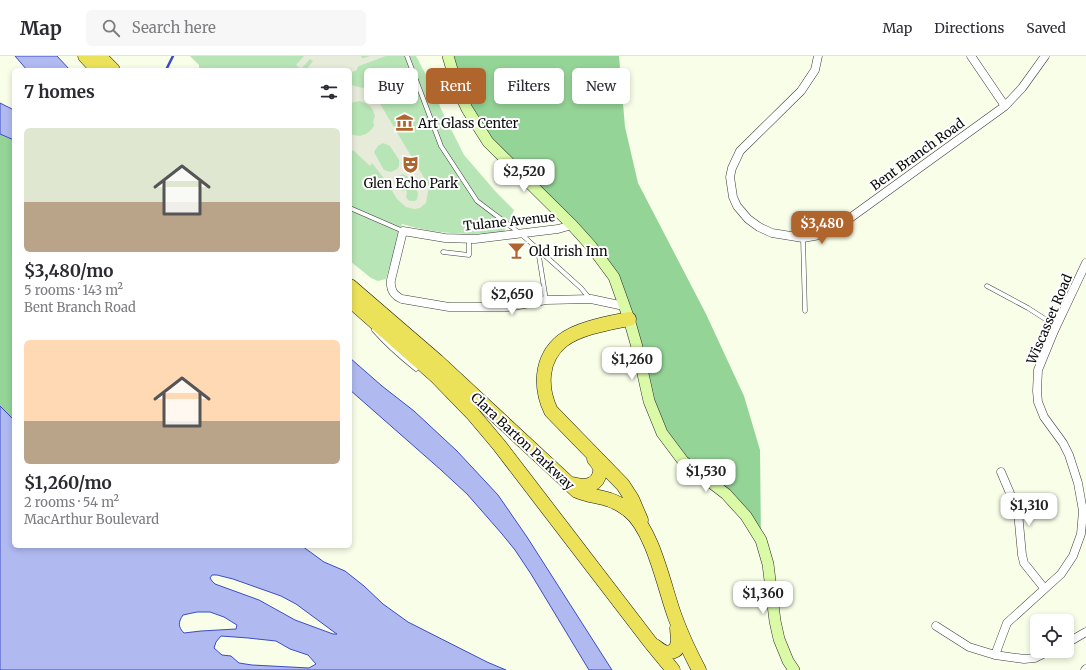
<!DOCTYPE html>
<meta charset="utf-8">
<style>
body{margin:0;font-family:Merriweather,serif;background:#f7f7f7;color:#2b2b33;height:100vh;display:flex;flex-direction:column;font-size:15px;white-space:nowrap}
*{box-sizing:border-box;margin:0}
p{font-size:13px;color:#7c7c81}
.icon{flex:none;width:22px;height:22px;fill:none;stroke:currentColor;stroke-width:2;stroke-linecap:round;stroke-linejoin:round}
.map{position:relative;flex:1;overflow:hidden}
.side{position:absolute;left:12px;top:12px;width:340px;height:480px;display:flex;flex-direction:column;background:#fff;border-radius:6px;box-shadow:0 2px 6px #0003}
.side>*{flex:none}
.banner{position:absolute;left:364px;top:12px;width:380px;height:36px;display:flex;gap:8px}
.fabs{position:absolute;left:1030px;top:558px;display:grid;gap:8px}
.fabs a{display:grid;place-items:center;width:44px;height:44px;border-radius:6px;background:#fff;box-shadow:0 2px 6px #0003;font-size:20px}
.price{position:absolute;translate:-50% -34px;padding:0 9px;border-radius:8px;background:#fff;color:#222;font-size:13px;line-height:26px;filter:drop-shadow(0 1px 2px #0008)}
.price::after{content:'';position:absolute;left:50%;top:24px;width:12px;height:9px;margin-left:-6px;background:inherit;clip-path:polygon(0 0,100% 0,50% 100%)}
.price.selected{background:#b0652c;color:#fff}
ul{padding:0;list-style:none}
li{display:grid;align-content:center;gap:8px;height:212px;padding:0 12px}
li span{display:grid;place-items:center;height:124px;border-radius:6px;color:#555}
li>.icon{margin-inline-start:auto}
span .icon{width:72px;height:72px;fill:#fffc;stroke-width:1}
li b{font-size:17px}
h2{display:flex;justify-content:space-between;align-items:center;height:48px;padding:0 12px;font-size:17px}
.pill{padding:0 14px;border-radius:6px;background:#fff;box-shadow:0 2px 6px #0003;font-size:14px;line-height:36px}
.pill.selected{background:#b0652c;color:#fff}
header{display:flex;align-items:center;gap:24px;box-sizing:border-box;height:56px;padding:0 20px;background:#fff;border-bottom:1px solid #e1e1e2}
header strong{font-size:19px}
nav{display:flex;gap:22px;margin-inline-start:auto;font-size:14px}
.search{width:280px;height:36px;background:#f7f7f7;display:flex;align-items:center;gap:10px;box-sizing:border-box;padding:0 14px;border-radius:6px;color:#7c7c81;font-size:15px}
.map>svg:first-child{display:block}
</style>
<header>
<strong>Map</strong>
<div class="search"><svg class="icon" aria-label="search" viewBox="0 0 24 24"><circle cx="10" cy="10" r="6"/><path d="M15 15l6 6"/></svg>Search here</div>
<nav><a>Map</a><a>Directions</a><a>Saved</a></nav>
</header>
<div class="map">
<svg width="1086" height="614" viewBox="0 0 1086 614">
<rect width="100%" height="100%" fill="#f8fee8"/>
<!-- green -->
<path fill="#b7e5b5" d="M190,0H416L434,34L441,53L464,99L496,136L514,154L504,176C469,180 436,178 402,168L386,223L378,225L371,222L350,205V14H199V9Z"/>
<!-- forest -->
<path fill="#95d497" d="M448,0H619L625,71L638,127L706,258L744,340L760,394L761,484L746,460L662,377L614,221L488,86L467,53Z
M0,78L14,84V364L0,350Z"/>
<!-- plaza -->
<path fill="#e7ebd9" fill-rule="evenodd" d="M304,0H361L362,2H364L370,0H386L359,10L357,12V14L352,16L350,19V14H306L313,5L310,3L301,13L296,9Z
M350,27L351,29L367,33L376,41L429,130L426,147L420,152L414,153L406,151L397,143L386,125L372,107L370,110L353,94L350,97V78L354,79L360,80L366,78L370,75L374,70V68L373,67L374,62L375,61L373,54L370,50L365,47L360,45L350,47ZM383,87L390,90L399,104V110L397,113L391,116L384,114L374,96L378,90ZM403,118L408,121V125L411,129H413L418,137L417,143L415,145H411L408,144L406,141L407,137L406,134L402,135L396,127L395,123L397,121Z"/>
<!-- water -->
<path fill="#b0baf1" stroke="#3c4cc4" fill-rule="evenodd" d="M15,0H57L70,14H27Z
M0,47L14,54V84L0,78Z
M350,302L382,330L414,355L457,395L498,439L527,481L612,614H589L531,518L515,494L502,478L467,438L441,414L350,334Z
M0,350L14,364V490H302L324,506L345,515L364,530L383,548L408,566L487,606L506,614H0ZM212,519H217L233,523L281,540L296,548L334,576L337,578H333L295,564L259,544L215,528L212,525L210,522ZM197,556H210L224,561L237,569L236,573L201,575L184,577C178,571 178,566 183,559ZM221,580L248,582L276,585L290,593L308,599L316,608L309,612L252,609L239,607L231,600L222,599L214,592L216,586Z"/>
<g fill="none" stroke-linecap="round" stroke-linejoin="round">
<!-- stream -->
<path stroke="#3c4cc4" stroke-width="2.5" d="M166,14L173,0"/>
<defs>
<path id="lane" d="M407,0L441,90L477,145L521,178L581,232L590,243
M350,152L403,175
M803,182L805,255
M538,194L546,244
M443,196L469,199V183
M987,230L1028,252L1056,270
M374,274C387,289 401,301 416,313"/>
<path id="street" d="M818,0L815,14L801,35L740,95L732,112L730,121L733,141L737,150L748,163L759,171L772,177L803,182L820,179L839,170L1005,50L1022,32L1045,0
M971,0L1005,50
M572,169L558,173L475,183L445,182L403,175L391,224C390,233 393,239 402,243L449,251H508L546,244L591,243L624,250
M1001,416L1018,456L1022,499L1024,507L1044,532
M936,570L969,591L995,599L1024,603L1035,602L1049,595
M1067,587L1086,576
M995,599L1007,567L1061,518L1073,500L1081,478L1083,455L1078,427L1069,399L1063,387L1044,361L1038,346L1037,335L1038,314L1054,275L1086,207
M1085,614L1086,613"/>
<path id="secondary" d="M448,0L458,34L467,53L488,86L572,169L591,190L614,221L629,263L637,291L649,345L662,377L683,405L726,438L746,460L761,484L768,508L775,565L779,583L788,605L794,614"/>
<path id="highway" d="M85,0L98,14
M99,0L113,14
M350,230L437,305L577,435C588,440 599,440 610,444C616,446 623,450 628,454C653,473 664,531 675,561C682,580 690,597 699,614
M350,244L437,321L472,357L499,389L650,586L673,614
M629,263C609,267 578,272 562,285C540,303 540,332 551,355L623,429L632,443L641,464
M572,428C582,431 595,431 599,420C600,417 601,413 599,410C598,408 596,405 594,403
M655,590C663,596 666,599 676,594L678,585L677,572"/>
</defs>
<!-- lane casing -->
<use href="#lane" stroke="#3d3d3d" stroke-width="5"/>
<!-- street casing -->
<use href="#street" stroke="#3d3d3d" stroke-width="9"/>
<!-- secondary casing -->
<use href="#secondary" stroke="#2c2c2c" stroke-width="12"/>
<!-- highway casing -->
<use href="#highway" stroke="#1b1b1b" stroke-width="15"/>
<!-- lane -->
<use href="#lane" stroke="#fff" stroke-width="4"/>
<!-- street -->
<use href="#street" stroke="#fff" stroke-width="8"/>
<!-- secondary -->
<use href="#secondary" stroke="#dbfaa7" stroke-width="11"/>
<!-- highway -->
<use href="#highway" stroke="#ebe259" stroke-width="14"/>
</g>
<!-- icons -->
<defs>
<symbol id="museum-bare" viewBox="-9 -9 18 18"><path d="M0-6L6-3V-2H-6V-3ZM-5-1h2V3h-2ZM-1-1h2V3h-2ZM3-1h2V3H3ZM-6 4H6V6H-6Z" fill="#b0652c" stroke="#fff" stroke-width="2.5" paint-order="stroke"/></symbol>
<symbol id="theatre-bare" viewBox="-9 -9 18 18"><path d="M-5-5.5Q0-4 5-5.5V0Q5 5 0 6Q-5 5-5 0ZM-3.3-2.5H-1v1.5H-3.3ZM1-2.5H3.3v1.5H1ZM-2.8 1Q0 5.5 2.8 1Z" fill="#b0652c" stroke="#fff" stroke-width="2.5" paint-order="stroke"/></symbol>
<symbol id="bar-bare" viewBox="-9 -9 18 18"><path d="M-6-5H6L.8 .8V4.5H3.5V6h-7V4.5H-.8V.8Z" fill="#b0652c" stroke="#fff" stroke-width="2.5" paint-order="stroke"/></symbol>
</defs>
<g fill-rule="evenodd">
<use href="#museum-bare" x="392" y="54" width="25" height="25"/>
<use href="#theatre-bare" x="398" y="96" width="25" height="25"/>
<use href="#bar-bare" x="504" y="182" width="25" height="25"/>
</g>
<g text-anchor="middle" stroke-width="4" stroke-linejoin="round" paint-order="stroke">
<!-- poi labels -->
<g font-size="13" fill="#0a0a0a" stroke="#fff" text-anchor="start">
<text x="418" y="72">Art Glass Center</text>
<text x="411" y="132" text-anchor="middle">Glen Echo Park</text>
<text x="529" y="200">Old Irish Inn</text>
</g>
<!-- street labels -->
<g font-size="13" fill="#0a0a0a" stroke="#fff">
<text transform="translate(917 98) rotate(-36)" y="5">Bent Branch Road</text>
<text transform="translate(509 165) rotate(-6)" y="5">Tulane Avenue</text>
<text transform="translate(1049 263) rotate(-67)" y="5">Wiscasset Road</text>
<text transform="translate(523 385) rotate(43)" y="5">Clara Barton Parkway</text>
</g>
</g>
</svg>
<div class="fabs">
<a><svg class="icon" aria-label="locate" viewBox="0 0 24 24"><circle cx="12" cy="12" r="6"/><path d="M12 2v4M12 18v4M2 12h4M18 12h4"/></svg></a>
</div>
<b class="price" style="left:524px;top:137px">$2,520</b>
<b class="price selected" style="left:822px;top:189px">$3,480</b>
<b class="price" style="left:512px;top:260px">$2,650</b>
<b class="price" style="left:632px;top:325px">$1,260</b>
<b class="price" style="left:706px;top:437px">$1,530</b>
<b class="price" style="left:1029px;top:471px">$1,310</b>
<b class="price" style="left:763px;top:559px">$1,360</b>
<div class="banner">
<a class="pill">Buy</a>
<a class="pill selected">Rent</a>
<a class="pill">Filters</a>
<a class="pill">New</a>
</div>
<section class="side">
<h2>7 homes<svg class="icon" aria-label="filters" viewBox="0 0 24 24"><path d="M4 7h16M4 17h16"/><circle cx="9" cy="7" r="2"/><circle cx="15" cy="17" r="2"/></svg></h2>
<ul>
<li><span style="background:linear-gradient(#dfe7d0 60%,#b9a48a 0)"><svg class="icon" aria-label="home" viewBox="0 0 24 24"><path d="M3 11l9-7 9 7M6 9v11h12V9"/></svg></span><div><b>$3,480/mo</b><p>5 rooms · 143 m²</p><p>Bent Branch Road</p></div></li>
<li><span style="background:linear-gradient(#ffd9b3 65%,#b9a48a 0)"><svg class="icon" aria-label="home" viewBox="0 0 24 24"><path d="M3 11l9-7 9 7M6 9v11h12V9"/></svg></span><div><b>$1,260/mo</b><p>2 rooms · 54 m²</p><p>MacArthur Boulevard</p></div></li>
</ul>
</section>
</div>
